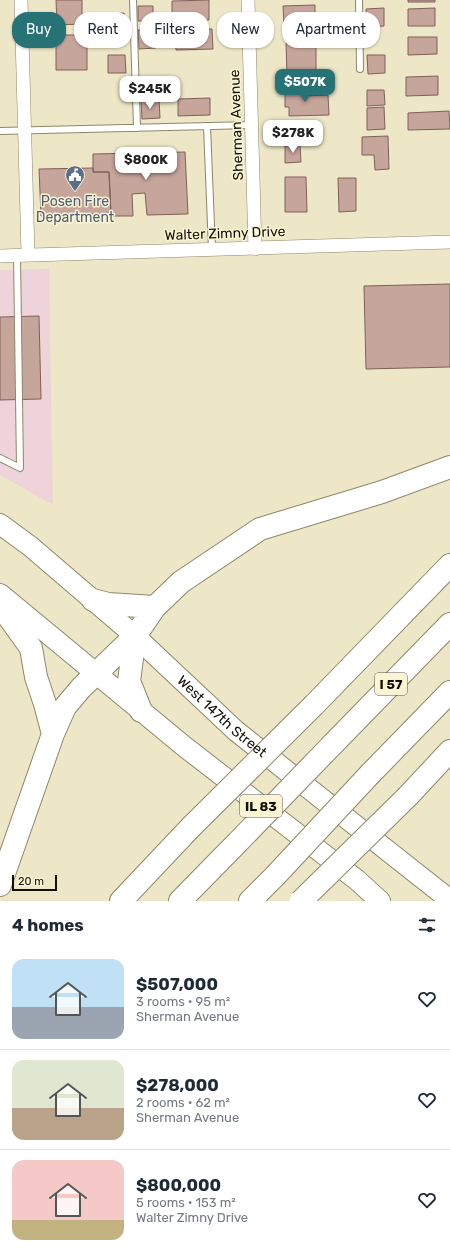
<!DOCTYPE html>
<meta charset="utf-8">
<style>
body{margin:0;font-family:Rubik,sans-serif;background:#f6f6f7;color:#1f2937;height:100vh;display:flex;flex-direction:column;font-size:15px;white-space:nowrap}
*{box-sizing:border-box;margin:0}
p{font-size:13px;color:#747a83}
.icon{flex:none;width:22px;height:22px;fill:none;stroke:currentColor;stroke-width:2;stroke-linecap:round;stroke-linejoin:round}
.map{position:relative;height:901px;overflow:hidden}
.panel{display:flex;flex-direction:column;background:#fff;flex:1}
.panel>*{flex:none}
.banner{position:absolute;left:12px;top:12px;width:426px;height:36px;display:flex;gap:8px}
.scale{position:absolute;left:12px;bottom:10px;width:45px;box-sizing:border-box;padding-left:4px;border:2px solid #121005;border-top:0;font-size:11px;line-height:14px;white-space:nowrap;color:#121005;-webkit-text-stroke:3px #faf4d4;paint-order:stroke}
.price{position:absolute;translate:-50% -34px;padding:0 9px;border-radius:8px;background:#fff;color:#222;font-size:13px;line-height:26px;filter:drop-shadow(0 1px 2px #0008)}
.price::after{content:'';position:absolute;left:50%;top:24px;width:12px;height:9px;margin-left:-6px;background:inherit;clip-path:polygon(0 0,100% 0,50% 100%)}
.price.active{background:#277274;color:#fff}
ul{padding:0;list-style:none}
li{display:flex;align-items:center;gap:12px;height:100px;padding:0 12px}
li+li{border-top:1px solid #e0e1e3}
li span{display:grid;place-items:center;flex:none;width:112px;height:80px;border-radius:12px;color:#555}
li>.icon{margin-inline-start:auto}
span .icon{width:48px;height:48px;fill:#fffc;stroke-width:1}
li b{font-size:17px}
h2{display:flex;justify-content:space-between;align-items:center;height:48px;padding:0 12px;font-size:17px}
.pill{padding:0 14px;border-radius:16px;background:#fff;box-shadow:0 1px 3px #0004;font-size:14px;line-height:36px}
.pill.active{background:#277274;color:#fff}
.map>svg:first-child{display:block}
</style>
<div class="map">
<svg width="450" height="901" viewBox="0 0 450 901">
<rect width="100%" height="100%" fill="#ede7c7"/>
<!-- industrial -->
<path fill="#eed4da" d="M49,269L53,505L0,475V270Z"/>
<!-- building -->
<path fill="#c6a59b" stroke="#7f6058" d="M56,0H82V24L57,25Z
M209,0V20L172,21V1Z
M408,0H435V2H408Z
M315,5V24L284,25L283,6Z
M138,6H153V21H138Z
M384,8V26L367,27L366,9Z
M435,8V26H408V9Z
M124,13L125,27L107,28V14Z
M331,13H349V31L332,32Z
M212,29L213,49L176,50L175,30Z
M138,30H156V48L139,49Z
M56,35H87V70H56Z
M408,37H437V54L408,55Z
M316,42V74L287,75L286,43Z
M108,55H125L126,73H108Z
M367,55H385V73L368,74Z
M438,76V95L406,96V77Z
M303,86V96L328,95L329,115L289,116V107H285V87Z
M367,90H384L385,105L367,106Z
M210,98V115L178,116V99Z
M159,100L160,118L142,119L141,101Z
M384,107L385,129L367,130V108Z
M449,111L450,129L408,130V113Z
M388,136L389,169L375,170L374,155H362V137Z
M300,145L301,162L285,163V146Z
M185,152L188,214L147,215L145,193L132,194L133,216H111L109,172H93V154Z
M93,168V172H109L111,213L41,216L39,169Z
M285,177H306L307,212H285Z
M338,178H356V211L339,212Z
M450,284V367L366,369L364,286Z
M39,316L41,399L0,400V317Z"/>
<g fill="none" stroke-linecap="round" stroke-linejoin="round">
<defs>
<path id="service" d="M133,0L137,128
M359,0L360,69
M207,126L212,250
M0,131L252,125
M0,458L20,468L17,255"/>
<path id="minor" d="M21,0L28,254
M248,0L255,249
M0,256L450,242"/>
<g id="primary">
<path id="s1" d="M0,524L30,546L135,636L236,731L450,900"/>
<path d="M0,594L185,747L357,880L380,901"/>
</g>
<path id="motorway" d="M93,600L108,604L155,607
M0,605L31,648L36,677L45,704L53,734
M135,636L129,681L141,711
M314,705L450,565
M332,745L450,624
M371,773L450,692
M408,796L450,751
M0,885L53,734L65,707L81,688L135,636L155,607L181,582L260,529L382,492L450,467
M121,901L191,827
M180,901L236,844
M250,901L275,876"/>
</defs>
<!-- service casing -->
<use href="#service" stroke="#8d876a" stroke-width="8"/>
<!-- minor casing -->
<use href="#minor" stroke="#8d876a" stroke-width="14"/>
<!-- primary casing -->
<use href="#primary" stroke="#8d876a" stroke-width="22"/>
<!-- motorway casing -->
<use href="#motorway" stroke="#8d876a" stroke-width="24"/>
<!-- service -->
<use href="#service" stroke="#fff" stroke-width="6"/>
<!-- minor -->
<use href="#minor" stroke="#fff" stroke-width="13"/>
<!-- primary -->
<use href="#primary" stroke="#fff" stroke-width="20"/>
<!-- motorway -->
<use href="#motorway" stroke="#fff" stroke-width="22"/>
<defs>
<path id="motorway-bridge" d="M191,827L314,705
M236,844L332,745
M275,876L371,773
M301,901L408,796"/>
</defs>
<!-- motorway-bridge casing -->
<use href="#motorway-bridge" stroke="#8d876a" stroke-width="24" stroke-linecap="butt"/>
<!-- motorway-bridge -->
<use href="#motorway-bridge" stroke="#fff" stroke-width="22"/>
</g>
<!-- icons -->
<defs>
<symbol id="civic-pin" viewBox="-11 -11 22 30"><path d="M0 17L-7.5 6A9.5 9.5 0 1 1 7.5 6Z" fill="#5c6f8a" stroke="#faf4d4"/><path d="M-.6-6.5H3V-4.5H.6V-3L4-1V1h2V6H-6V1h2V-1L-.6-3ZM-1.2 2.5V6h2.4V2.5Z" fill="#fff"/></symbol>
</defs>
<g fill-rule="evenodd">
<use href="#civic-pin" x="64" y="164" width="22" height="30"/>
</g>
<g text-anchor="middle" stroke-width="3" stroke-linejoin="round" paint-order="stroke">
<!-- shield labels -->
<g fill="#faf4d4" stroke="#585443" stroke-width="1">
<rect x="375" y="673" width="32" height="22" rx="3"/>
<rect x="240" y="795" width="42" height="22" rx="3"/>
</g>
<g font-size="13" font-weight="bold" fill="#121005">
<text x="391" y="689">I 57</text>
<text x="261" y="811">IL 83</text>
</g>
<!-- street labels -->
<g font-size="14" fill="#121005" stroke="#faf4d4">
<text transform="translate(236 125) rotate(-92)" y="5">Sherman Avenue</text>
<text transform="translate(225 233) rotate(-2)" y="5">Walter Zimny Drive</text>
<text dy="5" stroke="none"><textPath href="#s1" startOffset="294">West 147th Street</textPath></text>
</g>
<!-- service labels -->
<g font-size="14" fill="#4e5e75" stroke="#faf4d4">
<text x="75" y="206">Posen Fire<tspan x="75" dy="16">Department</tspan></text>
</g>
</g>
</svg>
<div class="scale">20 m</div>
<b class="price active" style="left:305px;top:103px">$507K</b>
<b class="price" style="left:150px;top:110px">$245K</b>
<b class="price" style="left:293px;top:154px">$278K</b>
<b class="price" style="left:146px;top:181px">$800K</b>
<div class="banner">
<a class="pill active">Buy</a>
<a class="pill">Rent</a>
<a class="pill">Filters</a>
<a class="pill">New</a>
<a class="pill">Apartment</a>
</div>
</div>
<section class="panel">
<h2>4 homes<svg class="icon" aria-label="filters" viewBox="0 0 24 24"><path d="M4 7h16M4 17h16"/><circle cx="9" cy="7" r="2"/><circle cx="15" cy="17" r="2"/></svg></h2>
<ul>
<li><span style="background:linear-gradient(#bfe0f5 60%,#9aa5b1 0)"><svg class="icon" aria-label="home" viewBox="0 0 24 24"><path d="M3 11l9-7 9 7M6 9v11h12V9"/></svg></span><div><b>$507,000</b><p>3 rooms · 95 m²</p><p>Sherman Avenue</p></div><svg class="icon" aria-label="heart" viewBox="0 0 24 24"><path d="M12 20l-8-8c-3-5 5-10 8-4 3-6 11-1 8 4z"/></svg></li>
<li><span style="background:linear-gradient(#dfe7d0 60%,#b9a48a 0)"><svg class="icon" aria-label="home" viewBox="0 0 24 24"><path d="M3 11l9-7 9 7M6 9v11h12V9"/></svg></span><div><b>$278,000</b><p>2 rooms · 62 m²</p><p>Sherman Avenue</p></div><svg class="icon" aria-label="heart" viewBox="0 0 24 24"><path d="M12 20l-8-8c-3-5 5-10 8-4 3-6 11-1 8 4z"/></svg></li>
<li><span style="background:linear-gradient(#f6c9c9 75%,#c2b280 0)"><svg class="icon" aria-label="home" viewBox="0 0 24 24"><path d="M3 11l9-7 9 7M6 9v11h12V9"/></svg></span><div><b>$800,000</b><p>5 rooms · 153 m²</p><p>Walter Zimny Drive</p></div><svg class="icon" aria-label="heart" viewBox="0 0 24 24"><path d="M12 20l-8-8c-3-5 5-10 8-4 3-6 11-1 8 4z"/></svg></li>
</ul>
</section>
